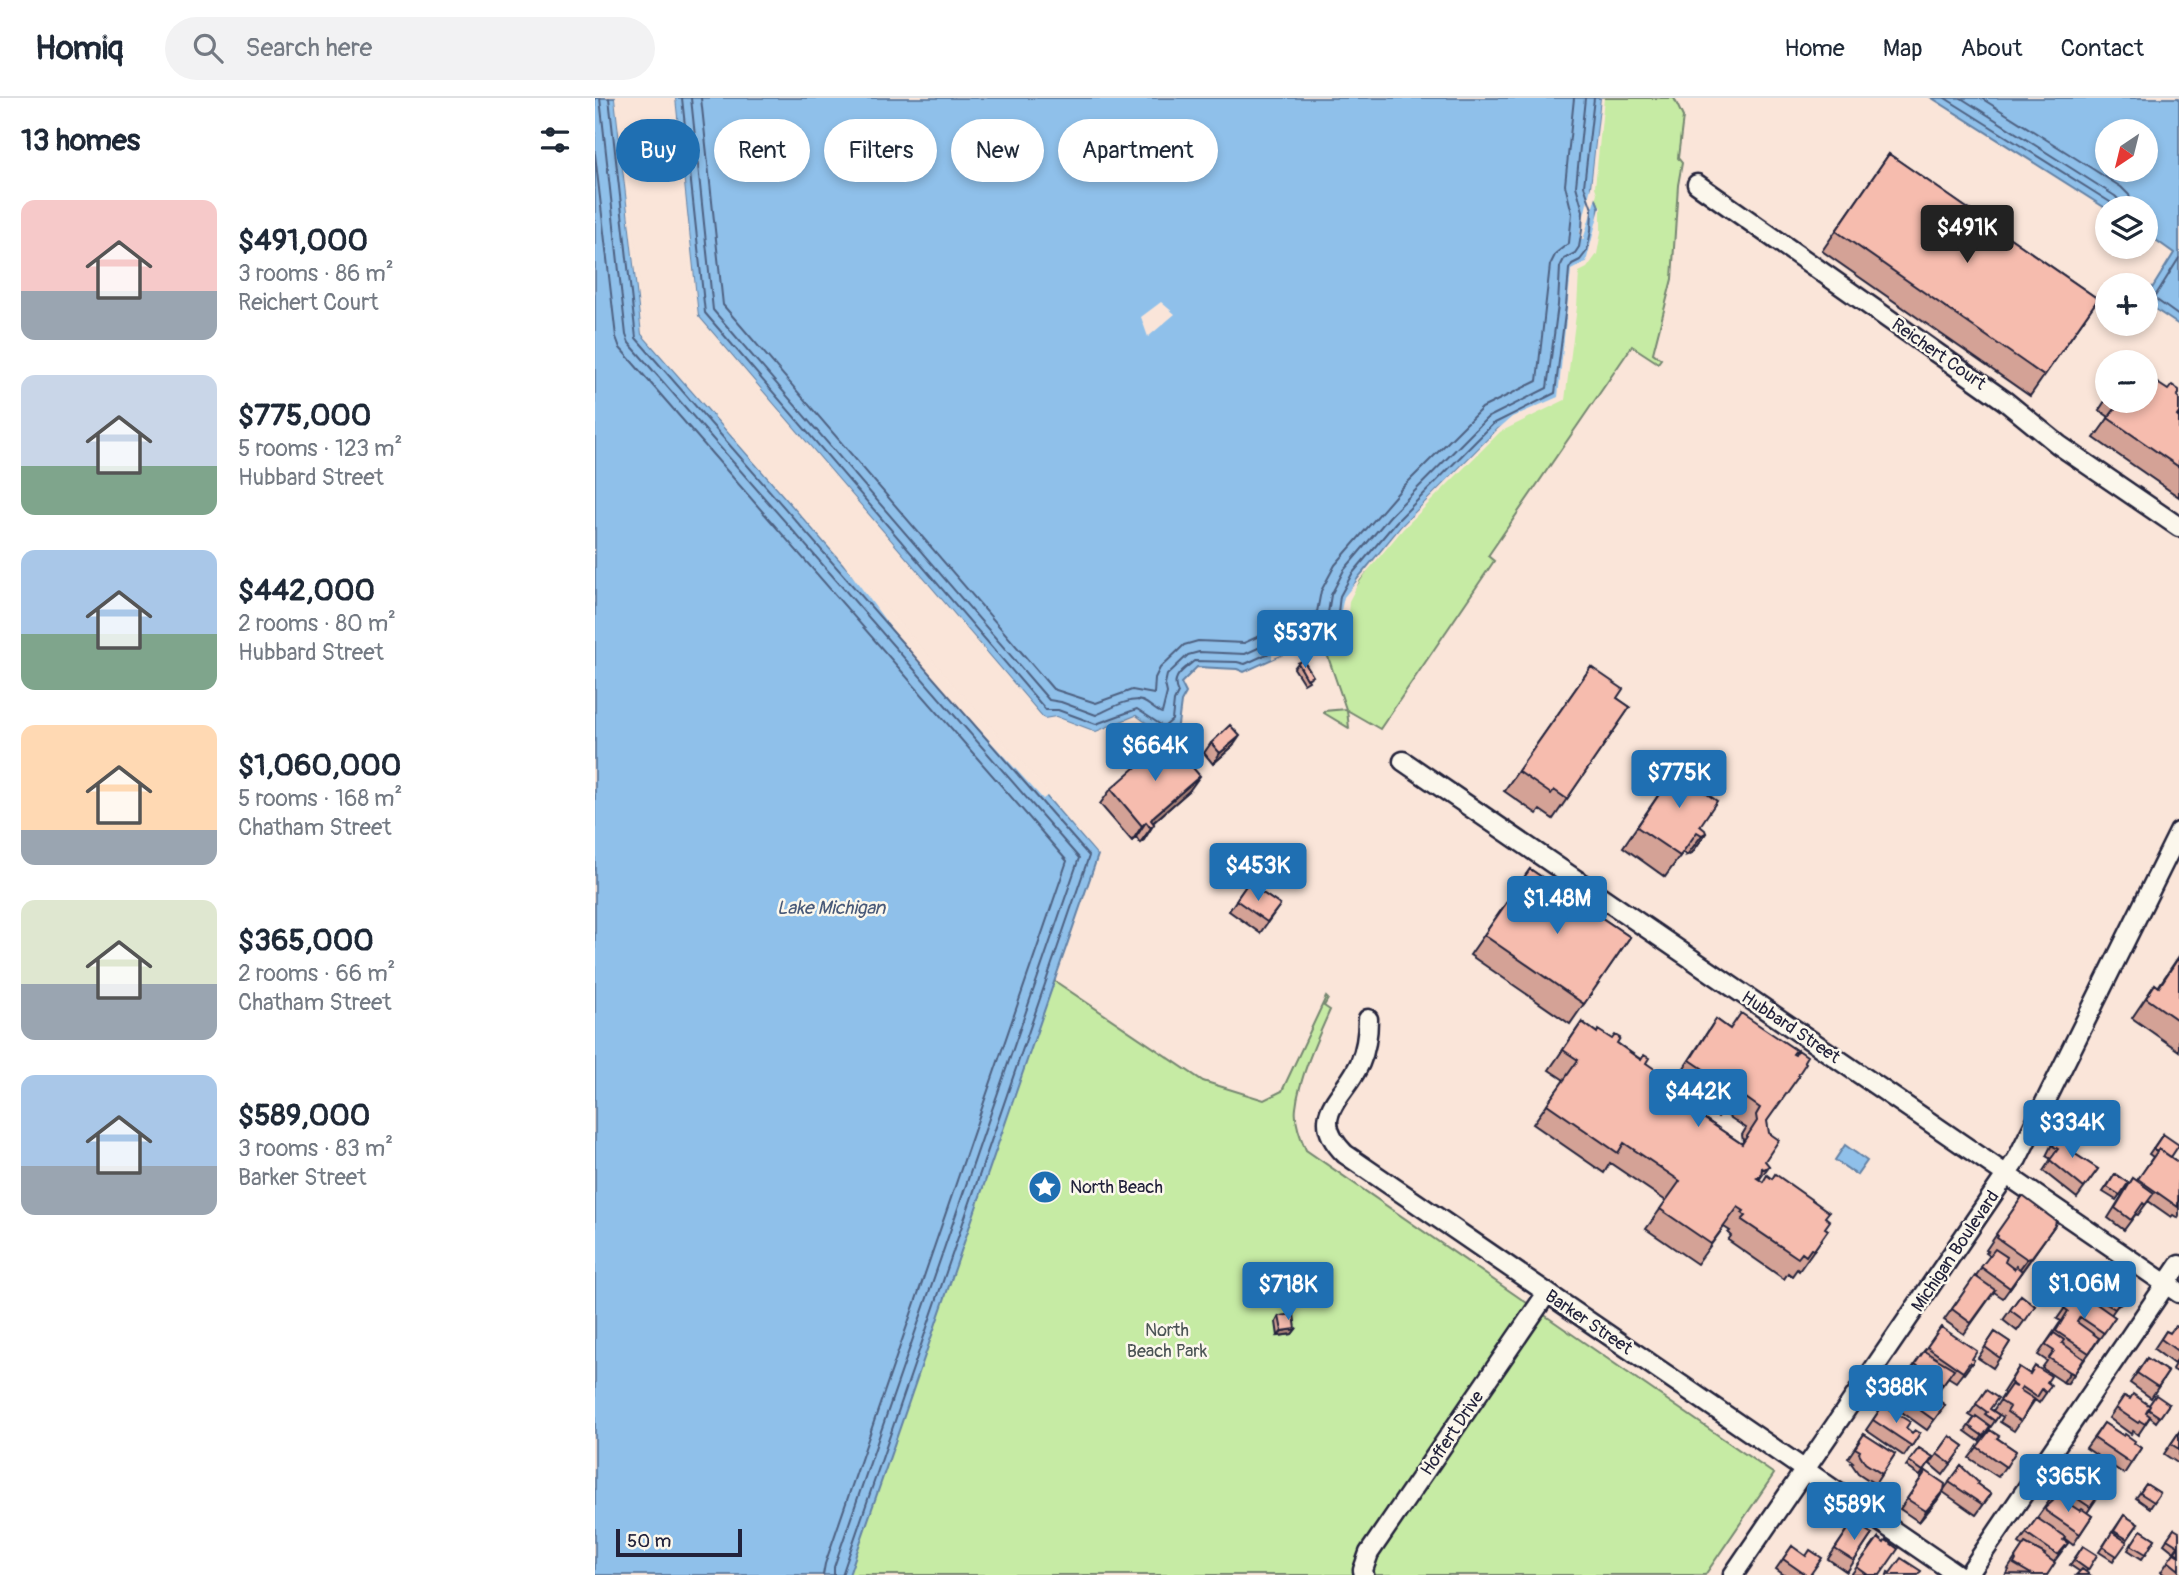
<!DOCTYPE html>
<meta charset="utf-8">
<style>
body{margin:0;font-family:Pangolin,sans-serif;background:#f2f2f3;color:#1f2937;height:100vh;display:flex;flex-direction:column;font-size:26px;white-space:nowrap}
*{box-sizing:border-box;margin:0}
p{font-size:23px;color:#747a83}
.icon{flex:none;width:38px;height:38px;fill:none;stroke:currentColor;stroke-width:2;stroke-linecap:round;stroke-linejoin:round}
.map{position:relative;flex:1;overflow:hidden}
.panel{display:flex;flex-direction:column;background:#fff;width:595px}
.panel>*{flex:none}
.top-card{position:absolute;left:21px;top:21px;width:665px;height:63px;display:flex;gap:14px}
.needle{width:46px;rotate:215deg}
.fabs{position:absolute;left:1500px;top:21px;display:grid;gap:14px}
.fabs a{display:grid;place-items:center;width:63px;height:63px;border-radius:50%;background:#fff;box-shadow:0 4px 10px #0003;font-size:35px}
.scale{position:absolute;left:21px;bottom:18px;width:126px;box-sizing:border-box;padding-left:7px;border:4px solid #22223b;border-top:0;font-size:19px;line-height:24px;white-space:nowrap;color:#22223b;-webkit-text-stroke:5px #fbf7ec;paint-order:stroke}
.price{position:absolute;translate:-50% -60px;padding:0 16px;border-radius:7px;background:#1f6fb2;color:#fff;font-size:23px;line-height:46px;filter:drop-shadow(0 2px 4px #0008)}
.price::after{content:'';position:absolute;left:50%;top:42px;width:21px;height:16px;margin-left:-10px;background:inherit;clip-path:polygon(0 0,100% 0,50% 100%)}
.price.active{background:#222;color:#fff}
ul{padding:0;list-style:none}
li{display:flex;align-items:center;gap:21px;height:175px;padding:0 21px}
li span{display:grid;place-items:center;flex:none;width:196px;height:140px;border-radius:14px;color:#555}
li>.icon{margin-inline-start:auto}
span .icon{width:84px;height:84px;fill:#fffc;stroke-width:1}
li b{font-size:30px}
h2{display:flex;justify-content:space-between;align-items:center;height:84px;padding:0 21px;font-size:30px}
.tag{padding:0 24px;border-radius:32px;background:#fff;box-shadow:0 4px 10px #0003;font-size:24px;line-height:63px}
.tag.active{background:#1f6fb2;color:#fff}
header{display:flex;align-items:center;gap:42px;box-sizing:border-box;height:98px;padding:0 35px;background:#fff;border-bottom:2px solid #e0e1e3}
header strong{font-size:33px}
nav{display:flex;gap:38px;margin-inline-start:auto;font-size:24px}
.search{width:490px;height:63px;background:#f2f2f3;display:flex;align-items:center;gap:18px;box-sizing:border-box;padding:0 24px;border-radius:38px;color:#747a83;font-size:26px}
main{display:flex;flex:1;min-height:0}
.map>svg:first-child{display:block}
</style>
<header>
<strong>Homiq</strong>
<div class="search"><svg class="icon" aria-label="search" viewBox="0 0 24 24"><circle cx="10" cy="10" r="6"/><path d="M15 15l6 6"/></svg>Search here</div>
<nav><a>Home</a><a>Map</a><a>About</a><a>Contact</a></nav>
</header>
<main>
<section class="panel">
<h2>13 homes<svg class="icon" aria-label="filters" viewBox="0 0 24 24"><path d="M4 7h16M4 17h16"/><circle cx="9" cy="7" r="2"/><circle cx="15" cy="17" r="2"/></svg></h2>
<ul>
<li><span style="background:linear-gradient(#f6c9c9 65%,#9aa5b1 0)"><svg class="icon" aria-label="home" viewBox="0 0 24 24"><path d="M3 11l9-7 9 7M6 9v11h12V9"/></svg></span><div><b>$491,000</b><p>3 rooms · 86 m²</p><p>Reichert Court</p></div></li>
<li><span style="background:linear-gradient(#c9d6e8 65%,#7fa58c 0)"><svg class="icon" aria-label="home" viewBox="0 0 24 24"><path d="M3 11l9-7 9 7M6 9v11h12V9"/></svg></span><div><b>$775,000</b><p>5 rooms · 123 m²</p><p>Hubbard Street</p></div></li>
<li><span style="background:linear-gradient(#a9c7e8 60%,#7fa58c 0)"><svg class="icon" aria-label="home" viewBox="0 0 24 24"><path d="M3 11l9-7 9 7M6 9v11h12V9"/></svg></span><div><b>$442,000</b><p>2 rooms · 80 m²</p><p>Hubbard Street</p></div></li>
<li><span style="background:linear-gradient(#ffd9b3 75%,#9aa5b1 0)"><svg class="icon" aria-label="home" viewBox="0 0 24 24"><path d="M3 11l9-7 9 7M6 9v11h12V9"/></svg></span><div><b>$1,060,000</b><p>5 rooms · 168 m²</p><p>Chatham Street</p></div></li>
<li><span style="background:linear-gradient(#dfe7d0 60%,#9aa5b1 0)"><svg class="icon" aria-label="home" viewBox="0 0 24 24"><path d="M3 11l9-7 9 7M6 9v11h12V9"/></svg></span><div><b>$365,000</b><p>2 rooms · 66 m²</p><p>Chatham Street</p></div></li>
<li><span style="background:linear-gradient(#a9c7e8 65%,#9aa5b1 0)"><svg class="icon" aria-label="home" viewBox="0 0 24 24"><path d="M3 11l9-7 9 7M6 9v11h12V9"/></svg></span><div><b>$589,000</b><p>3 rooms · 83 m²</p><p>Barker Street</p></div></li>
</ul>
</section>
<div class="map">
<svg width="1584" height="1477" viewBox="0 0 1584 1477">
<rect width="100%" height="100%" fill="#fae5d9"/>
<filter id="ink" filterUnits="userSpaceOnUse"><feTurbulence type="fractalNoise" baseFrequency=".0143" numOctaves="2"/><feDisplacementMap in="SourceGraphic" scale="14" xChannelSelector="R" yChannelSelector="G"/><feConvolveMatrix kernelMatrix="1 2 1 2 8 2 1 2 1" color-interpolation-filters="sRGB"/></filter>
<g filter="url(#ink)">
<!-- green -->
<path fill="#c6eba4" stroke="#748670" stroke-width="2" d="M1006,0H1079L1088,19L1083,60L1087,65L1083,87L1077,181L1058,255L1066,261L1063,265L1037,248L893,458L899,463L785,631L752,612L754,630L729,615V613L751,611L730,550L747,542L751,502L981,172L1003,133L1004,109L996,89Z
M442,871L608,983L669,1002L687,993L731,899L733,901L729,908L735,912C723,939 704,980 701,1010C699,1024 705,1039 711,1052L1179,1376L1110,1477H225Z"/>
<!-- water -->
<path fill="#8fc0ea" stroke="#6381a4" stroke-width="2" fill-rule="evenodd" d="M0,0H20L47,236L503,757L254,1477H0Z
M80,0H1006L996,89L1004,109L1003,133L999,155L990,168L981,172L967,300L903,331L806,429L763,480L751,502L747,542L730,550L721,541L649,574L642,571L602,569L586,585L591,595L586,604L583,627L570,639L541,618L501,634L461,619L449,621L103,218Z
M1337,0H1584V227L1551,205V200L1579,155L1551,135L1550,110L1512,111ZM1550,33V72H1512V33Z
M1250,1047L1272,1063L1262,1077L1240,1062Z"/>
<!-- pier -->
<path fill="#fae5d9" d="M20,0H24L50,235L505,754L503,757L452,698L448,701L312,552L248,465L47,236Z
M76,0H80L103,218L449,621L461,619L501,634L541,618L570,639L569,642L541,622L500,636L461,622L447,623L100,220Z
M1006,0H1009L1000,89L1002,95L988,142L985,141V134L996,89Z
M1006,106V134L1002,156L992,170L984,174L982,209L970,302L905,334L808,431L765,482L754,503L751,543L746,546L743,526L749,499L806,429L903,331L917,319L963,299L976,172L991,164Z
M566,204L580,216L553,239L546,219Z
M721,541L730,550L729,554L720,545L707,551L706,548L677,561V557L692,547L704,545L706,548Z"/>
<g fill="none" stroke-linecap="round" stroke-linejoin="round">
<!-- shore -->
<path stroke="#4e6181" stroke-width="2" d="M5,0L31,237L34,245L484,760L239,1469V1477
M14,0L41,240L494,758L247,1477
M87,0L110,215L451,612H463L501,626L542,611L569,629L577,622L579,603L583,595C575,579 587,573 599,563L642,564L650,566L718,535H724L732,541L740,538L745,498L757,476L801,424L898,326L960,295L971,208L974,171L977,166L985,162L992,153L996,133L997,111L989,88L999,0
M96,0L118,212L454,602L466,604L501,617C513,612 534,599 547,603C555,606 560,613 567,615L572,595L570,586L572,577L593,557L604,554L650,556L714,527H731L736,497L749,472L795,418L892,320L952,290L963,207L965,169L969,161L980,155L984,149L987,132L988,113L981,88L990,0
M106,0L128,207L458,591L501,605L537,592L559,596L560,580L565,570L589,547L603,543L649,545L710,517L722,514L726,493L740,467L807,390L887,310L942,283L955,167L961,155L974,145L977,115L970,87L979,0
M1350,0L1515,104L1519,110
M1366,0L1520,98L1525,103L1528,110
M1386,0L1526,89L1534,97L1538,110
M0,56L21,239L25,250L472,763L230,1466L228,1477
M1584,160L1559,200L1584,218"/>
<defs>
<path id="minor" d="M1102,86L1410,303L1464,347L1584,429
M808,663L1584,1195
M773,921C773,936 771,951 765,965C749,1001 711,1017 750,1056L1363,1477
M769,1477L768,1472L774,1455L952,1195
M1138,1477L1422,1061L1584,734
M1373,1477L1584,1167"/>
</defs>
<!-- minor casing -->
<use href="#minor" stroke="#22223b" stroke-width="23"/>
<!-- minor -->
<use href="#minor" stroke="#fbf7ec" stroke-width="18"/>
</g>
<!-- wall -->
<path fill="#d4a296" stroke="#22223b" stroke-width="2" d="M1294,56L1503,201L1435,298L1227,153Z
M1582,298L1584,300V399L1499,340L1514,319L1504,312L1512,300V303H1550Z
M703,565L714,583L709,586L699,570Z
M996,569L1022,600L1035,609L958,721L945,712L942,716L909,693Z
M616,645L638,648L618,666L609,655Z
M1088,661L1105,691V728L1111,735L1097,755L1092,757L1088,754L1070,779L1028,749Z
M516,691L594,693L558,725L559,726L545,745L541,739L537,743L505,706Z
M935,771L1035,839L975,926L875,857Z
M653,785L685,807L665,835L634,813Z
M1584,858V953L1537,920L1560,886L1563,889Z
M1121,921L1135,931L1198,956L1172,1023L1170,1063L1174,1068L1164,1082L1230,1119V1130L1233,1132L1204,1173L1202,1171L1197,1178L1193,1175L1189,1181L1133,1142L1136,1138L1133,1135L1135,1133L1129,1129L1102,1166L1051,1131L1071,1103L1015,1065L1009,1075L938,1026L969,982L954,972L987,924L1001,934L1022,945L1051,965L1067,992L1147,1046L1148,1043L1147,1037L1151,1030L1127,1014L1123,1019L1111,1011L1115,1005L1081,982Z
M1466,1032L1477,1054L1503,1071L1482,1100L1448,1073L1456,1061L1451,1058L1459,1042Z
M1568,1036L1576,1059L1584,1065V1117L1583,1120L1578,1117L1576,1119L1553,1103L1543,1117L1541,1116L1529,1132L1513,1120L1538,1080L1542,1083L1558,1059L1554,1056Z
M1520,1076L1533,1085L1521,1102L1508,1094Z
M1427,1099L1460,1127L1408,1200L1399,1194L1369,1236L1349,1222L1395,1158L1391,1155L1393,1153L1391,1152Z
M1502,1173L1526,1206L1522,1208L1516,1217L1520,1219L1472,1286L1468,1284L1447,1270L1452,1263L1443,1257L1466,1223L1462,1221L1484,1190L1488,1193Z
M1426,1197L1440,1208L1422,1233L1408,1222Z
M684,1218L701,1231L697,1236L683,1238L681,1224Z
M1346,1229L1379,1262L1369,1276L1368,1275L1361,1284L1353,1279L1341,1296L1313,1276Z
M1584,1230V1259L1579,1266L1559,1251L1571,1233L1575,1235Z
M1400,1234L1415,1244L1398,1270L1383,1260Z
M1552,1260L1573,1274L1556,1300L1535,1285Z
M1584,1260V1275L1577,1271Z
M1424,1269L1435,1276L1452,1284L1451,1295L1444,1305L1440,1302L1419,1333L1405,1324L1408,1319L1398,1313L1409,1296L1408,1294Z
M1310,1280L1350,1307L1332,1332L1293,1304Z
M1391,1292L1395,1311L1404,1317L1393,1333L1392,1332L1384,1343L1370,1333L1379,1320L1374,1317Z
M1529,1298L1535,1301L1554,1307L1574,1306L1561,1324L1555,1319L1543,1337L1538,1333L1536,1336L1514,1320Z
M1288,1307L1311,1330L1317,1335H1325L1309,1358L1271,1332Z
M1509,1325L1546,1350L1529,1376L1491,1350Z
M1395,1332L1402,1340L1421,1353L1403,1379L1374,1360Z
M1584,1334V1366L1569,1356Z
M1269,1336L1300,1356L1280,1386L1263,1375L1256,1365L1258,1364L1253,1360Z
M1355,1338L1369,1348L1348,1377L1335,1366Z
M1324,1350L1338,1359L1325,1378L1311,1368Z
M1366,1368L1382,1386L1396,1396L1381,1417L1348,1394L1324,1424L1305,1411L1331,1373L1350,1390Z
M1473,1374L1506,1394L1492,1415L1497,1418L1478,1447L1469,1440L1468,1442L1473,1445L1459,1464L1452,1477L1411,1476L1414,1472L1413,1471L1428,1448L1424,1445L1459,1396L1458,1395Z
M1551,1386L1565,1395L1555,1410L1541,1400Z
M1529,1417L1543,1426L1518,1463L1504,1454Z
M1256,1427L1277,1436L1252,1474L1233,1461Z
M1579,1431L1584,1447L1579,1454L1569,1446Z
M1546,1432L1560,1441L1547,1461L1533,1452Z
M1283,1440L1285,1477H1256Z
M1197,1448L1215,1477H1189L1181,1471Z
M1488,1448L1502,1457L1491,1474L1484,1473L1475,1467Z
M1584,1448V1457L1580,1454Z
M1579,1455L1584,1458V1477H1570L1566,1474Z"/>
<!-- shaded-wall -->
<path fill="#ac847a" stroke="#22223b" stroke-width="2" d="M645,638L638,648L618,666L625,655Z
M605,678L594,693L554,728L553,726L559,718Z
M551,724L541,739L537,743L547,728Z
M559,726L549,742L545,745L556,730Z
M1111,735L1097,755L1092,757L1107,737Z
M1460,1127L1425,1176H1421L1432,1161Z
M1533,1196L1526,1206L1522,1208L1529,1198Z
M701,1231L697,1236L683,1238L687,1233Z
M1475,1274L1479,1276L1472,1286L1468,1284Z
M1349,1392L1342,1403L1324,1424L1331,1413Z"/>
<!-- building -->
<path fill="#f6bcae" stroke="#22223b" stroke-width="2" d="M1294,56L1503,201L1449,278L1241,133Z
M1550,277L1573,292L1577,287L1584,292V296L1582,298L1584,300V315L1582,318L1584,320V369L1513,320L1526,303H1550Z
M708,562L718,578L712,581L703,565Z
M996,569L1028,591L1022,600L1035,609L972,701L959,692L956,696L923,673Z
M635,627L645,638L625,655L616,645Z
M573,641L605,678L559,718L556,722L559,726L556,730L551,724L547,728L516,691Z
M1088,661L1113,679L1105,691L1122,703L1105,728L1110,732L1111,735L1107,737L1102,734L1085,758L1042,729Z
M935,771L1035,839L989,906L889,837Z
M653,785L685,807L672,824L641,802Z
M1584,859V923L1551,900L1560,886L1564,889Z
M1146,915L1201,952L1198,956L1200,957L1203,952L1212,958L1209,963L1211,965L1203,977L1204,978L1172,1023L1174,1035L1184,1042L1170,1063L1174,1068L1169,1071L1167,1070L1166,1078L1162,1080L1168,1084L1172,1077L1177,1081L1180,1076L1234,1114L1230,1119L1235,1123L1230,1130L1233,1132L1219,1152L1216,1151L1211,1158L1207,1155L1203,1160L1147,1122L1151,1118L1147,1115L1149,1113L1143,1109L1116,1146L1065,1111L1085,1083L1029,1045L1023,1055L952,1006L983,962L968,952L987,924L1002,935L1003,932L1017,941L1020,937L1025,940L1022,945L1046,962L1049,957L1054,960L1051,965L1074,981L1067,992L1147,1046L1162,1023L1161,1017L1165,1010L1141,993L1137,999L1125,990L1129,985L1095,962L1121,921L1135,931Z
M1466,1032L1484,1044L1477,1054L1503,1071L1489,1090L1455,1062L1463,1051L1458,1048Z
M1568,1036L1584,1047L1576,1059L1564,1051L1562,1054L1558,1051Z
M1564,1051L1584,1065L1583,1109L1543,1081Z
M1520,1076L1533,1085L1525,1097L1512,1089Z
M1538,1080L1559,1095L1550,1107L1548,1105L1536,1122L1520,1110Z
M1427,1099H1429L1461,1123L1460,1127L1436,1160L1432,1161L1402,1140L1403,1138L1401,1136Z
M1400,1151L1412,1159L1410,1164L1419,1171L1421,1168L1427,1173L1415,1190L1386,1169Z
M1502,1173L1529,1192H1532L1533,1196L1529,1198L1520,1211L1488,1192Z
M1380,1178L1400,1192L1376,1225L1357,1211Z
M1484,1190L1497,1200L1496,1202L1520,1219L1509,1235L1485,1219L1482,1224L1504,1240L1494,1255L1461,1233L1473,1213L1469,1210Z
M1426,1197L1440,1208L1430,1223L1415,1212Z
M699,1216L701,1231L687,1233L684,1218Z
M1580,1228L1584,1230V1254L1566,1241L1571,1233L1575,1235Z
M1346,1229L1382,1253L1377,1261L1379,1262L1377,1266L1375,1264L1368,1274L1332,1249Z
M1400,1234L1415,1244L1405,1260L1390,1249Z
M1459,1235L1469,1242L1467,1245L1489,1261L1479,1276L1475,1274L1454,1260L1459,1253L1450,1247Z
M1329,1253L1359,1271L1348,1286L1320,1266Z
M1552,1260L1573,1274L1563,1289L1542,1275Z
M1440,1268L1456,1278L1452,1284L1456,1287L1451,1295L1447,1291L1442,1299L1427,1289L1425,1292L1439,1301L1426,1323L1412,1314L1415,1309L1405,1303L1416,1287L1422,1289L1415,1284L1424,1269L1435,1276Z
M1310,1280L1334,1295L1336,1293L1345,1299L1343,1302L1350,1307L1339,1322L1300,1294Z
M1391,1292L1403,1300L1395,1311L1404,1317L1400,1323L1390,1316L1392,1314L1381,1306Z
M1538,1296L1555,1308L1551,1315L1555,1318L1550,1326L1545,1323L1543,1325L1521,1310L1529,1298L1535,1301Z
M1561,1297L1574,1306L1565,1319L1553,1311L1555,1308L1554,1307Z
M1288,1307L1315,1324L1311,1330L1317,1335L1320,1332L1325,1335L1317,1348L1278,1322Z
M1381,1318L1395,1328L1388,1338L1374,1328Z
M1509,1325L1529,1338L1530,1336L1540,1343L1539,1345L1546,1350L1536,1365L1499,1340Z
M1395,1332L1404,1338L1402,1340L1421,1353L1411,1369L1382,1349Z
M1584,1334V1351L1576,1346Z
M1269,1336L1300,1356L1287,1376L1270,1365L1264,1355L1265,1353L1260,1350Z
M1355,1338L1369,1348L1356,1366L1342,1356Z
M1324,1350L1338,1359L1328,1373L1314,1363Z
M1366,1368L1383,1384L1382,1386L1396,1396L1388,1407L1354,1384Z
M1331,1373L1350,1386L1349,1392L1331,1413L1312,1401Z
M1473,1374L1506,1394L1495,1409L1483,1401L1485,1398L1465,1385Z
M1551,1386L1565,1395L1559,1404L1545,1395Z
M1459,1396L1485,1413L1487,1411L1497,1418L1485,1436L1451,1413L1450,1410L1458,1403L1456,1401Z
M1529,1417L1543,1426L1532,1441L1519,1433Z
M1442,1420L1470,1439L1468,1442L1473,1445L1463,1457L1431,1435Z
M1262,1426L1277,1436L1259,1463L1240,1451L1256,1427L1260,1429Z
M1579,1431L1584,1434V1447L1583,1448L1572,1441Z
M1546,1432L1560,1441L1551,1456L1536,1447Z
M1517,1434L1532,1444L1522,1458L1508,1449Z
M1283,1440L1289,1445L1291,1442L1303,1451L1285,1477H1273L1262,1469Z
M1430,1445L1450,1456L1449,1457L1460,1465L1452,1477H1438L1419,1466L1421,1462L1420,1460Z
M1197,1448L1211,1458L1215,1452L1227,1460L1215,1477H1211L1188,1461Z
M1488,1448L1502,1457L1493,1472L1479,1462Z
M1579,1455L1584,1458V1472L1573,1463Z
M1306,1460L1326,1473L1323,1477H1292L1293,1474L1295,1475Z
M1487,1471L1495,1477H1481Z"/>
</g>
<!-- icons -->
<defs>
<symbol id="sight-disc" viewBox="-11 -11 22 22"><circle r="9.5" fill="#1f6fb2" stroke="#fbf7ec"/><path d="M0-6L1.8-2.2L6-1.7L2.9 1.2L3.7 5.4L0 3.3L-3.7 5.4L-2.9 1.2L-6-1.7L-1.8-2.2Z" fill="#fff"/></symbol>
</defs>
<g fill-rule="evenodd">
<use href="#sight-disc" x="431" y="1070" width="38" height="38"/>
</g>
<g text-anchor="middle" stroke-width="5" stroke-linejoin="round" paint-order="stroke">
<!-- street labels -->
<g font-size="18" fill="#22223b" stroke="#fbf7ec">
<text transform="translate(1344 256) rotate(35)" y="6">Reichert Court</text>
<text transform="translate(1196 929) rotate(34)" y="6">Hubbard Street</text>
<text transform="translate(1360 1153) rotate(-56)" y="6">Michigan Boulevard</text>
<text transform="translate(994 1224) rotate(34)" y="6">Barker Street</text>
<text transform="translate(857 1335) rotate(-56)" y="6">Hoffert Drive</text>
</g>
<!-- poi labels -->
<g font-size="18" fill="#22223b" stroke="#fbf7ec" text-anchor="start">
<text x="475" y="1095">North Beach</text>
</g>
<!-- park labels -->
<g font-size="18" fill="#4b5455" stroke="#fbf7ec">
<text x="572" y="1238">North<tspan x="572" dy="21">Beach Park</tspan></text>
</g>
<!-- water labels -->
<g font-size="19" font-style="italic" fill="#485978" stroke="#fbf7ec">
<text x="236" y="816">Lake Michigan</text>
</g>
</g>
</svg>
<div class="fabs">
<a><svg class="needle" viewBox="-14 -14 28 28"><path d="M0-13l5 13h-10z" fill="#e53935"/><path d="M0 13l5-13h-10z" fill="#747a83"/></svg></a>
<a><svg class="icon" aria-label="layers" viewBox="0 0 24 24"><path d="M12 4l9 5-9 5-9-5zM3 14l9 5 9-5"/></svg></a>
<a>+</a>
<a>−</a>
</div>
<div class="scale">50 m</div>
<b class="price active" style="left:1372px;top:167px">$491K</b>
<b class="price" style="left:710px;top:572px">$537K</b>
<b class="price" style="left:560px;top:685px">$664K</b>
<b class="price" style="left:1084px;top:712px">$775K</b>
<b class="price" style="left:663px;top:805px">$453K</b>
<b class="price" style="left:962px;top:838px">$1.48M</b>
<b class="price" style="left:1103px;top:1031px">$442K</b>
<b class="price" style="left:1477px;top:1062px">$334K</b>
<b class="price" style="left:1489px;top:1223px">$1.06M</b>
<b class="price" style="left:693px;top:1224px">$718K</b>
<b class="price" style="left:1301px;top:1327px">$388K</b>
<b class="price" style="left:1473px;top:1416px">$365K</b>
<b class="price" style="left:1259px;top:1444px">$589K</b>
<div class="top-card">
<a class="tag active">Buy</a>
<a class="tag">Rent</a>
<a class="tag">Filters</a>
<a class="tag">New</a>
<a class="tag">Apartment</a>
</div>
</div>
</main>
